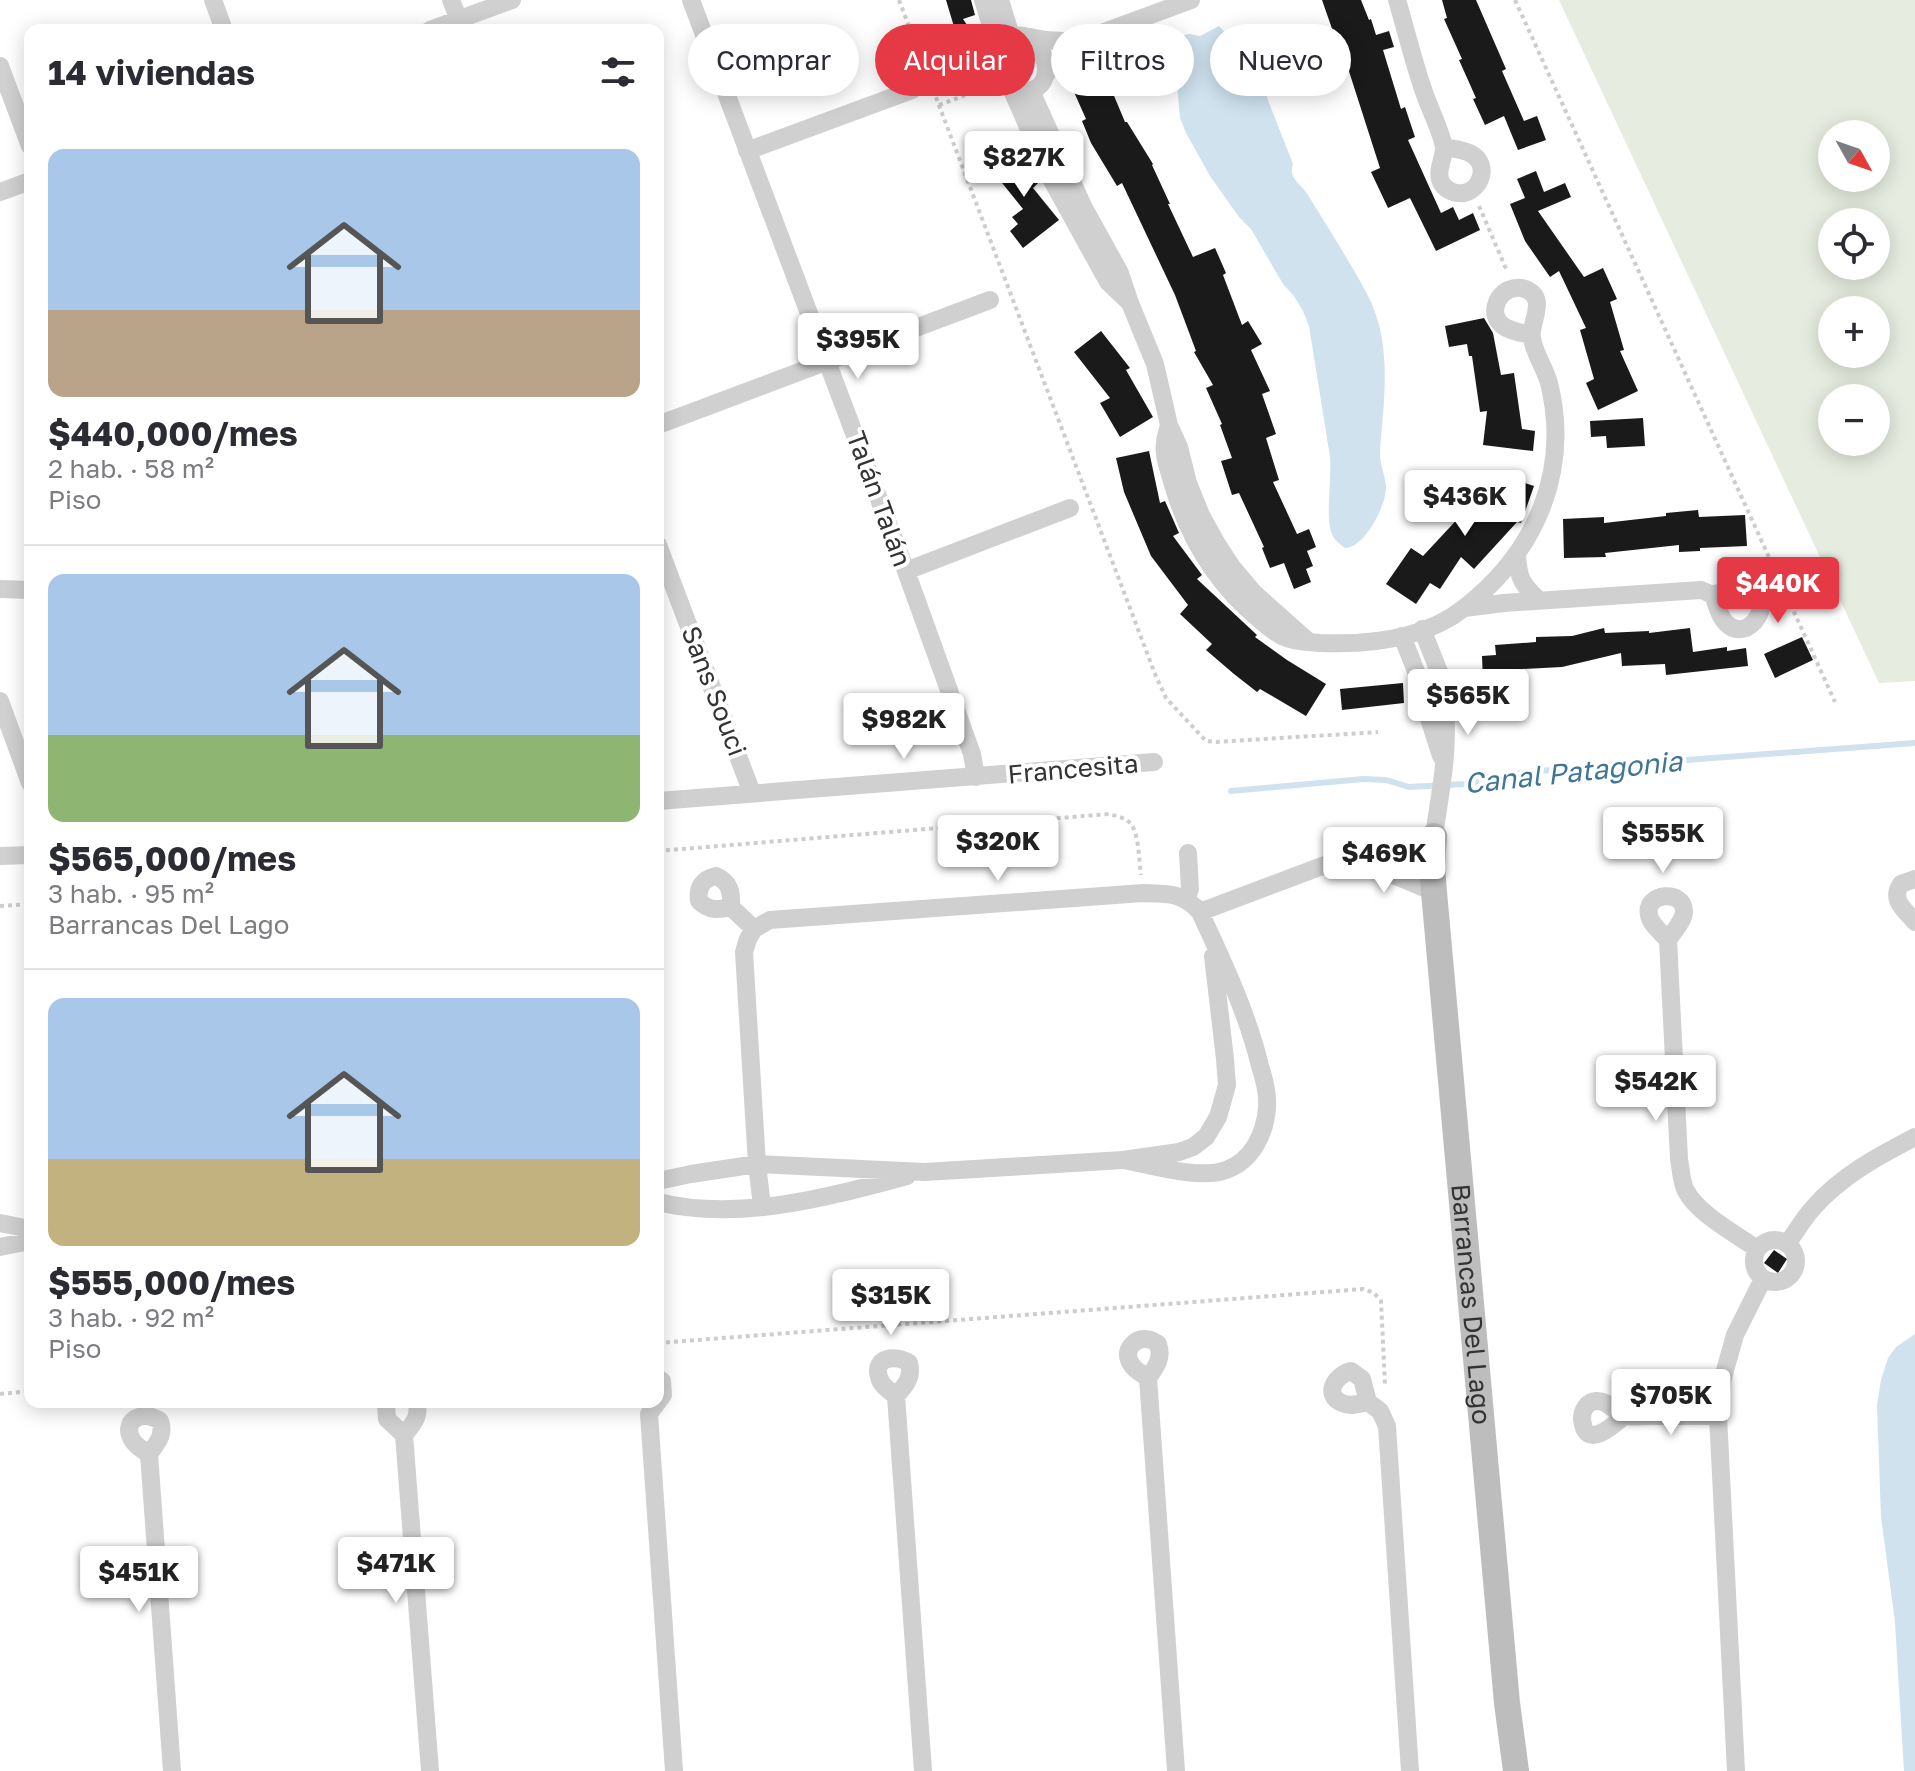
<!DOCTYPE html>
<html lang="es">
<meta charset="utf-8">
<style>
body{margin:0;font-family:"Golos Text",sans-serif;background:#f2f2f3;color:#2b2b33;height:100vh;display:flex;flex-direction:column;font-size:30px;white-space:nowrap}
*{box-sizing:border-box;margin:0}
p{font-size:26px;color:#7c7c81}
.icon{flex:none;width:44px;height:44px;fill:none;stroke:currentColor;stroke-width:2;stroke-linecap:round;stroke-linejoin:round}
.map{position:relative;flex:1;overflow:hidden}
.panel{position:absolute;left:24px;top:24px;width:640px;height:1384px;display:flex;flex-direction:column;background:#fff;border-radius:16px;box-shadow:0 4px 20px #0003}
.panel>*{flex:none}
.hud{position:absolute;left:688px;top:24px;width:760px;height:72px;display:flex;gap:16px}
.needle{width:52px;rotate:130deg}
.controls{position:absolute;left:1818px;top:120px;display:grid;gap:16px}
.controls a{display:grid;place-items:center;width:72px;height:72px;border-radius:50%;background:#fff;box-shadow:0 4px 20px #0003;font-size:40px}
.price{position:absolute;translate:-50% -68px;padding:0 18px;border-radius:8px;background:#fff;color:#222;font-size:26px;line-height:52px;filter:drop-shadow(0 2px 4px #0008)}
.price::after{content:'';position:absolute;left:50%;top:48px;width:24px;height:18px;margin-left:-12px;background:inherit;clip-path:polygon(0 0,100% 0,50% 100%)}
.price.on{background:#e63946;color:#fff}
ul{padding:0;list-style:none}
li{display:grid;align-content:center;gap:16px;height:424px;padding:0 24px}
li+li{border-top:2px solid #e1e1e2}
li span{display:grid;place-items:center;height:248px;border-radius:16px;color:#555}
li>.icon{margin-inline-start:auto}
span .icon{width:144px;height:144px;fill:#fffc;stroke-width:1}
li b{font-size:34px}
h2{display:flex;justify-content:space-between;align-items:center;height:96px;padding:0 24px;font-size:34px}
.tag{padding:0 28px;border-radius:36px;background:#fff;box-shadow:0 4px 20px #0003;font-size:28px;line-height:72px}
.tag.on{background:#e63946;color:#fff}
.map>svg:first-child{display:block}
</style>
<div class="map">
<svg width="1915" height="1771" viewBox="0 0 1915 1771">
<rect width="100%" height="100%" fill="#fff"/>
<!-- green -->
<path fill="#e6ecdf" fill-rule="evenodd" d="M1559,0H1915V681L1879,683ZM1832,134H1876V178H1832ZM1832,222H1876V266H1832ZM1832,310H1876V354H1832ZM1832,398H1876V442H1832Z"/>
<!-- water -->
<path fill="#cfe2ee" d="M1219,26L1235,43L1259,77L1293,164C1292,168 1291,171 1293,176C1296,183 1304,188 1308,195C1328,228 1349,260 1367,294C1393,342 1384,399 1380,450C1379,463 1385,474 1386,486C1387,504 1365,548 1345,548C1340,544 1334,540 1332,534C1325,521 1332,476 1330,457L1309,326L1303,311L1294,296L1283,284L1251,229L1239,217L1210,176L1186,133L1180,118L1174,52L1178,42L1184,35L1190,34L1200,36Z
M1915,1334V1771H1904L1895,1622L1881,1517L1877,1405L1881,1380L1888,1358L1896,1347Z"/>
<g fill="none" stroke-linecap="round" stroke-linejoin="round">
<!-- stream -->
<path stroke="#cfe2ee" stroke-width="6" d="M1231,791L1363,779L1386,780L1409,787L1465,784L1525,772L1915,743"/>
</g>
<!-- building -->
<path fill="#1a1a1a" d="M946,0H971L975,15L963,19L987,54L964,70L948,47L958,40Z
M1322,0H1361L1369,20L1371,19L1376,35L1389,31L1394,47L1383,50L1401,109L1405,107L1415,137L1408,140L1441,213L1453,207L1459,220L1473,213L1480,230L1436,251L1410,198L1388,208L1371,172L1380,168L1346,62L1344,63Z
M1442,0H1476L1506,69L1502,71L1524,121L1537,116L1546,140L1518,150L1504,116L1485,125L1473,99L1476,98L1459,60L1462,59L1444,19L1447,18Z
M1122,58L1133,82L1112,91L1125,122H1127L1153,164L1152,165L1170,204H1168L1193,257L1215,248L1226,273L1223,275L1242,325L1248,321L1262,344L1251,350L1270,391L1262,394L1276,434L1266,438L1279,480L1273,482L1297,534L1309,529L1316,547L1307,551L1313,566L1306,569L1311,582L1294,589L1284,563L1270,568L1262,548L1264,547L1239,493L1232,495L1221,461L1232,458L1220,425L1222,424L1206,388L1213,385L1194,352L1196,351L1175,295L1122,183L1117,186L1091,143L1082,121L1086,119L1074,92L1089,85L1085,75Z
M1013,150L1039,182L1033,188L1059,220L1023,248L1010,231L1018,224L1012,217L1023,209L990,168Z
M1536,171L1544,192L1565,183L1571,197L1538,211L1584,277L1603,268L1617,299L1610,302L1624,350L1620,351L1638,391L1598,410L1586,383L1594,379L1580,330L1586,328L1559,271L1550,277L1525,241L1510,204L1525,198L1517,179Z
M1484,318L1493,333L1501,375L1514,373L1522,429L1535,431L1533,451L1483,445L1487,411L1480,412L1472,356H1469L1467,344L1449,347L1445,326Z
M1101,331L1130,368L1126,370L1153,417L1120,437L1100,403L1110,398L1074,352Z
M1643,418L1645,446L1607,448L1606,436L1591,437L1590,421Z
M1149,451L1160,503L1165,501L1179,533L1173,536L1202,575L1197,579L1257,635L1255,637L1287,660L1326,684L1306,716L1260,689L1257,692L1234,674L1206,650L1212,644L1180,614L1188,605L1151,556L1124,492L1116,458Z
M1491,472L1534,486L1521,523L1517,522L1474,569L1461,557L1440,589L1430,583L1416,604L1386,584L1411,548L1423,556L1478,497L1483,498Z
M1698,510L1699,517L1745,515L1747,546L1700,548V551L1679,552V545L1605,553L1606,557L1564,558L1563,519L1604,517V523L1666,516V513Z
M1604,628L1605,633L1649,631V633L1690,628L1693,652L1727,647V651L1746,648L1748,666L1666,675L1665,664L1622,666L1621,653L1562,667L1522,669L1523,679L1483,682L1482,656L1496,655L1495,645L1536,642V637L1572,636Z
M1802,637L1813,660L1775,678L1764,654Z
M1403,683L1404,703L1342,710L1340,689Z
M1774,1250L1787,1259L1778,1273L1764,1263Z"/>
<g fill="none" stroke-linecap="round" stroke-linejoin="round">
<!-- path -->
<path stroke="#cdcdcd" stroke-width="4" stroke-dasharray="4 4" stroke-linecap="butt" d="M899,0L1155,674L1166,698L1206,741L1217,742L1378,732
M1515,0L1835,702
M939,105L990,86
M1479,206L1507,271
M658,851L1109,814C1116,816 1123,817 1129,822C1139,830 1139,861 1141,875
M0,906L30,904
M658,1343L1363,1289L1374,1293L1381,1301L1385,1384
M0,1394L30,1391"/>
<!-- street -->
<path stroke="#d0d0d0" stroke-width="18" d="M213,0L224,30
M451,0L463,30
M691,0L906,571L972,754L976,777
M983,0L1010,86L1050,177L1108,282L1128,301
M1000,0L1011,36
M1397,0C1406,30 1413,60 1423,89C1427,103 1443,135 1444,148C1444,160 1435,172 1442,184C1447,191 1456,194 1464,193C1481,189 1489,166 1473,155C1465,149 1453,149 1444,147
M430,30L512,0
M1030,37L1046,40L1077,42L1053,64L1045,76
M1077,42L1191,0
M999,50C1033,0 1074,96 1019,91
M0,66L30,146
M1031,91L1083,206L1120,273L1130,303L1155,364L1169,425L1179,447L1188,483L1201,515L1217,544L1232,567L1254,593L1309,642
M747,151L912,90
M0,192L30,181
M658,425L990,300
M1169,425C1168,431 1165,437 1165,443C1163,454 1168,467 1171,478C1186,533 1215,583 1260,620C1267,626 1275,633 1284,637C1294,642 1309,642 1320,643C1369,645 1425,639 1464,608C1535,553 1571,472 1549,383C1545,368 1534,353 1532,338C1529,323 1549,298 1525,289C1520,287 1513,288 1508,290C1495,297 1490,315 1502,325C1509,331 1522,333 1531,335
M658,545L752,793
M1517,554C1518,578 1522,585 1540,601
M906,571L1070,508
M0,589L30,590
M1464,608L1504,603L1701,590C1705,591 1708,594 1713,594C1725,594 1735,582 1748,587C1779,599 1748,646 1726,623C1719,616 1716,603 1713,594
M1422,629L1440,674L1444,692
M1402,636L1421,684L1423,694
M0,701L30,783
M1426,709L1441,756
M658,801L1154,762
M1434,836C1440,793 1449,752 1445,708
M0,856L30,855
M1358,857L1367,864L1434,892
M716,876C730,882 732,893 731,907C718,910 709,911 699,901C697,888 702,879 716,876Z
M1915,879L1901,884C1890,900 1905,910 1915,922
M1186,900L1190,889L1188,853
M731,907L754,929L770,920L1143,893C1168,894 1182,892 1200,912C1223,962 1247,1012 1260,1066C1264,1078 1268,1094 1267,1108C1265,1134 1252,1161 1226,1170C1198,1180 1152,1165 1123,1160
M1200,912L1341,859L1370,853L1403,856L1432,867
M754,929L748,939L744,952L757,1164L762,1206
M1668,940C1662,933 1650,924 1649,915C1644,892 1685,889 1684,912C1683,922 1673,932 1668,940L1679,1159C1681,1169 1681,1182 1686,1191C1698,1214 1736,1234 1757,1249
M658,1181L691,1174L757,1164L925,1172L1123,1160L1179,1152L1193,1147L1206,1137L1218,1117L1227,1085L1225,1059L1213,956
M658,1202C738,1222 829,1197 907,1176
M0,1223L30,1229
M1754 1261a21 21 0 1 1 42 0a21 21 0 1 1-42 0Z
M1787,1244C1796,1232 1803,1219 1813,1208C1841,1176 1878,1156 1915,1137
M0,1247L30,1241
M658,1378L662,1381L663,1395L649,1414L674,1771
M1148,1378C1141,1373 1132,1369 1129,1360C1125,1349 1135,1338 1146,1339C1151,1339 1155,1342 1158,1344C1163,1358 1156,1367 1148,1378L1176,1771
M896,1396C890,1391 881,1386 879,1377C873,1357 896,1354 909,1363C913,1378 905,1386 896,1396L923,1771
M389,1402L386,1405L387,1419L404,1435
M416,1402C421,1416 413,1424 404,1435L430,1771
M1368,1402C1359,1404 1350,1407 1342,1403C1323,1395 1335,1375 1351,1371L1362,1379L1368,1402L1380,1411L1387,1426L1410,1771
M1624,1416C1614,1425 1585,1452 1582,1419C1582,1411 1586,1402 1596,1401C1608,1400 1613,1411 1623,1415C1630,1418 1641,1416 1648,1416C1671,1416 1695,1416 1718,1416
M149,1454C143,1450 137,1447 133,1441C120,1422 142,1408 160,1421C165,1435 157,1443 149,1454L172,1771
M1736,1771L1718,1416L1722,1381L1735,1335L1763,1279"/>
<!-- secondary -->
<path stroke="#bdbdbd" stroke-width="26" id="s1" d="M1434,836L1432,867L1434,892L1507,1703L1516,1771"/>
</g>
<g text-anchor="middle" stroke-width="8" stroke-linejoin="round" paint-order="stroke">
<!-- street labels -->
<g font-size="26" fill="#333" stroke="#fff">
<text transform="translate(879 499) rotate(70)" y="9">Talán Talán</text>
<text transform="translate(714 691) rotate(69)" y="9">Sans Souci</text>
<text transform="translate(1073 769) rotate(-5)" y="9">Francesita</text>
<text dy="9" stroke="none"><textPath href="#s1" startOffset="470">Barrancas Del Lago</textPath></text>
</g>
<!-- water labels -->
<g font-size="28" font-style="italic" fill="#3f7597" stroke="#fff">
<text transform="translate(1573 772) rotate(-6)" y="10">Canal Patagonia</text>
</g>
</g>
</svg>
<div class="controls">
<a><svg class="needle" viewBox="-14 -14 28 28"><path d="M0-13l5 13h-10z" fill="#e53935"/><path d="M0 13l5-13h-10z" fill="#7c7c81"/></svg></a>
<a><svg class="icon" aria-label="locate" viewBox="0 0 24 24"><circle cx="12" cy="12" r="6"/><path d="M12 2v4M12 18v4M2 12h4M18 12h4"/></svg></a>
<a>+</a>
<a>−</a>
</div>
<b class="price" style="left:1024px;top:199px">$827K</b>
<b class="price" style="left:858px;top:381px">$395K</b>
<b class="price" style="left:1465px;top:538px">$436K</b>
<b class="price on" style="left:1778px;top:625px">$440K</b>
<b class="price" style="left:1468px;top:737px">$565K</b>
<b class="price" style="left:904px;top:761px">$982K</b>
<b class="price" style="left:1663px;top:875px">$555K</b>
<b class="price" style="left:998px;top:883px">$320K</b>
<b class="price" style="left:1384px;top:895px">$469K</b>
<b class="price" style="left:1656px;top:1123px">$542K</b>
<b class="price" style="left:891px;top:1337px">$315K</b>
<b class="price" style="left:1671px;top:1437px">$705K</b>
<b class="price" style="left:396px;top:1605px">$471K</b>
<b class="price" style="left:139px;top:1614px">$451K</b>
<div class="hud">
<a class="tag">Comprar</a>
<a class="tag on">Alquilar</a>
<a class="tag">Filtros</a>
<a class="tag">Nuevo</a>
</div>
<section class="panel">
<h2>14 viviendas<svg class="icon" aria-label="filters" viewBox="0 0 24 24"><path d="M4 7h16M4 17h16"/><circle cx="9" cy="7" r="2"/><circle cx="15" cy="17" r="2"/></svg></h2>
<ul>
<li><span style="background:linear-gradient(#a9c7e8 65%,#b9a48a 0)"><svg class="icon" aria-label="home" viewBox="0 0 24 24"><path d="M3 11l9-7 9 7M6 9v11h12V9"/></svg></span><div><b>$440,000/mes</b><p>2 hab. · 58 m²</p><p>Piso</p></div></li>
<li><span style="background:linear-gradient(#a9c7e8 65%,#8fb573 0)"><svg class="icon" aria-label="home" viewBox="0 0 24 24"><path d="M3 11l9-7 9 7M6 9v11h12V9"/></svg></span><div><b>$565,000/mes</b><p>3 hab. · 95 m²</p><p>Barrancas Del Lago</p></div></li>
<li><span style="background:linear-gradient(#a9c7e8 65%,#c2b280 0)"><svg class="icon" aria-label="home" viewBox="0 0 24 24"><path d="M3 11l9-7 9 7M6 9v11h12V9"/></svg></span><div><b>$555,000/mes</b><p>3 hab. · 92 m²</p><p>Piso</p></div></li>
</ul>
</section>
</div>
